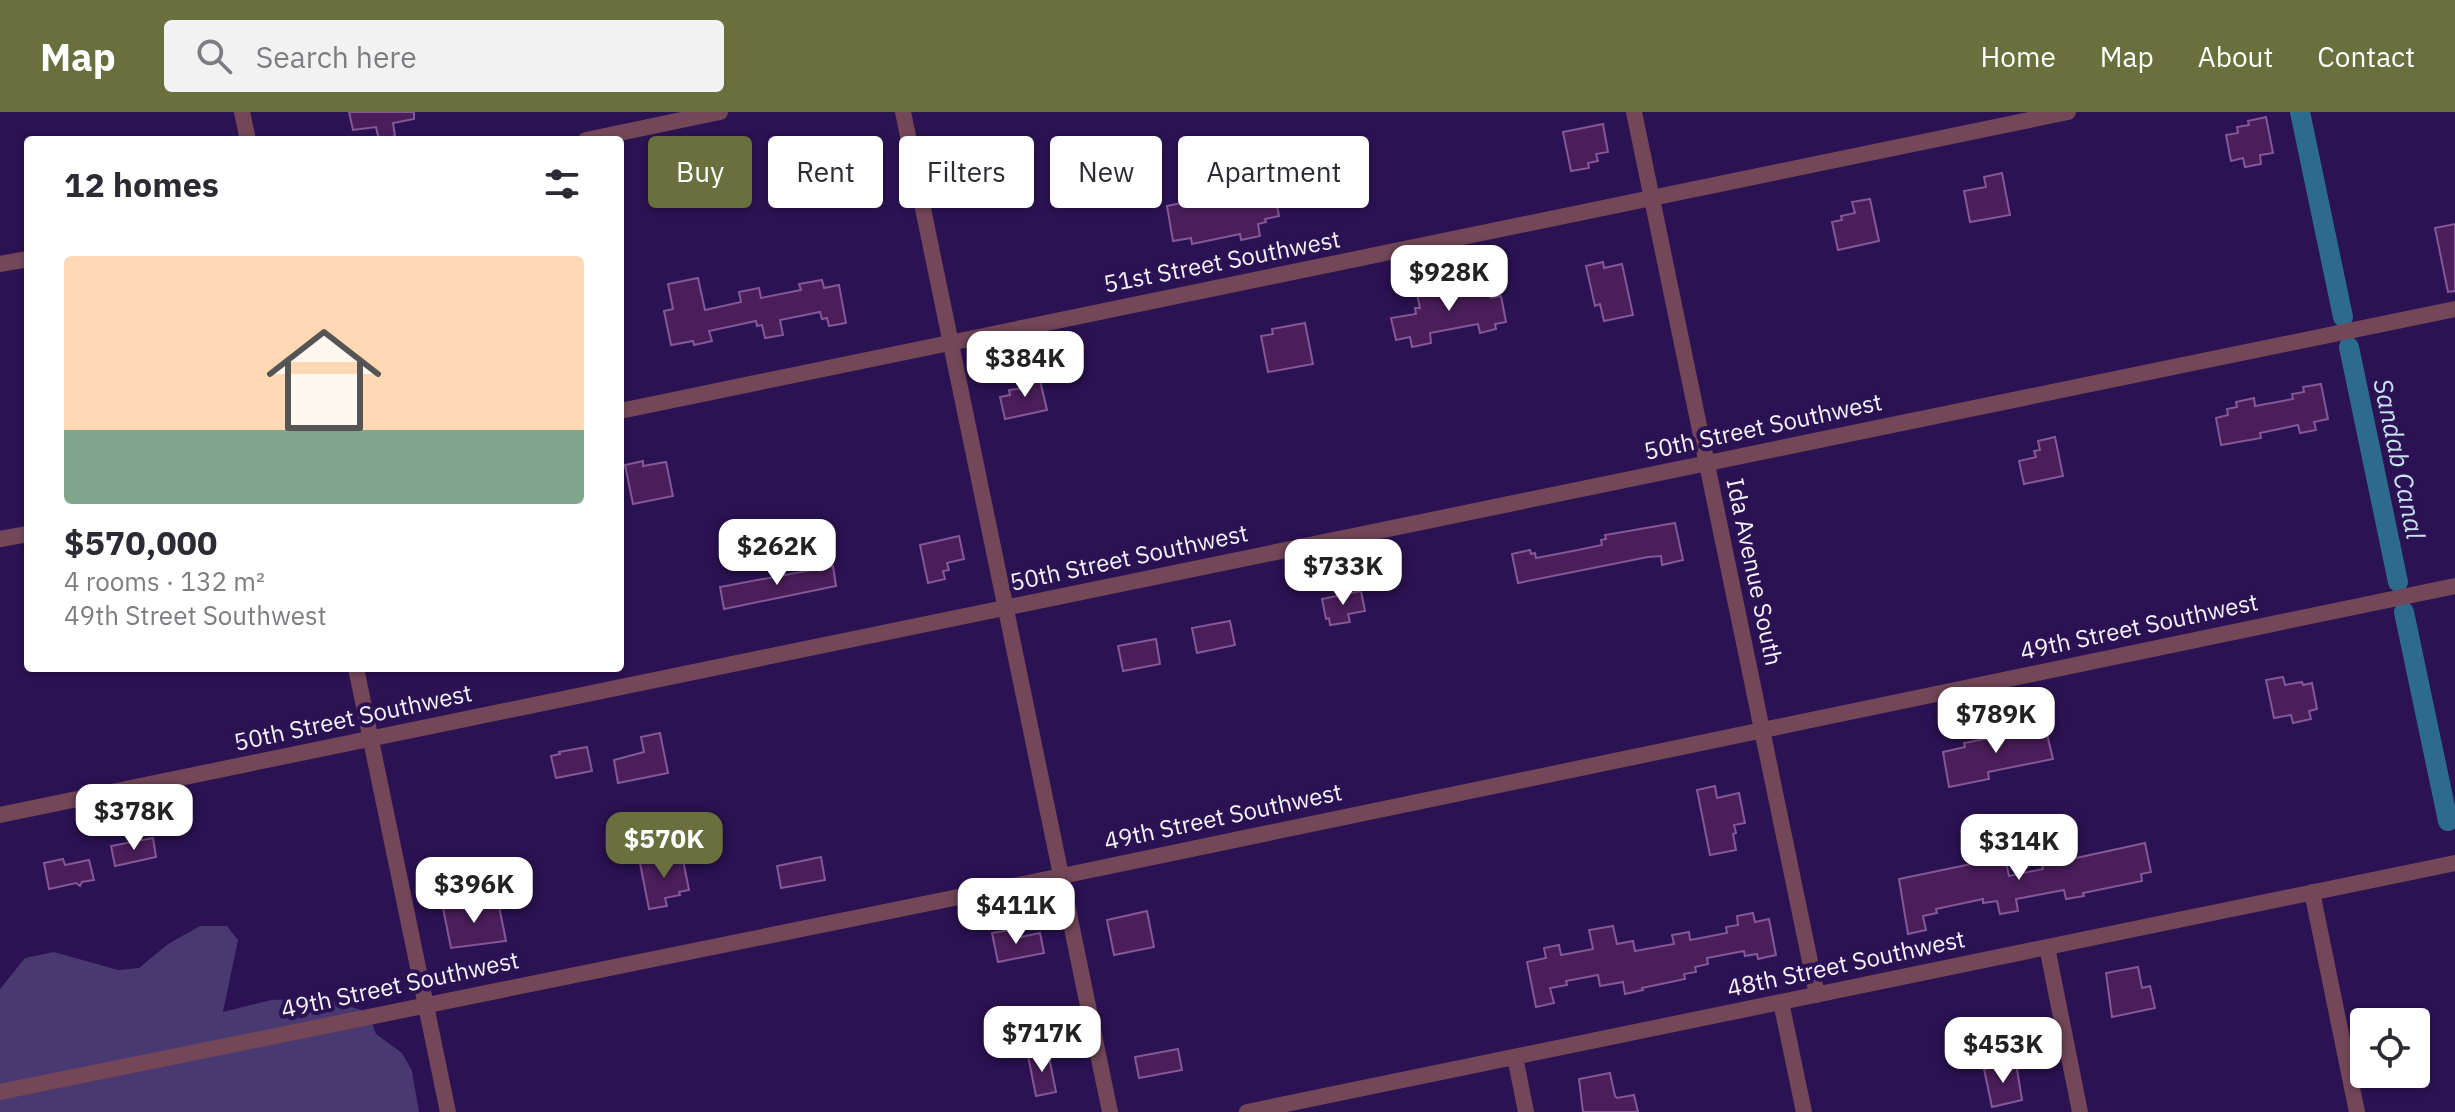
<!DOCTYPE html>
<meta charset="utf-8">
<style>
body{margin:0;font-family:"IBM Plex Sans",sans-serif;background:#f2f2f3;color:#2b2b33;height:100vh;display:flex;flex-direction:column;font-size:30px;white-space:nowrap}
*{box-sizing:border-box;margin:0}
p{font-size:26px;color:#7c7c81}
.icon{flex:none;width:44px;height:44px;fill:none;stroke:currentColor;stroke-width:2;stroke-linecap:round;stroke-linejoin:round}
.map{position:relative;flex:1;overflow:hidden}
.details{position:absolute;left:24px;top:24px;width:600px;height:536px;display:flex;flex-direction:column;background:#fff;border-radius:8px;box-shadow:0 2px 6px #0004}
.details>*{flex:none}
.banner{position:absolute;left:648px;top:24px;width:760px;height:72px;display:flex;gap:16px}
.tools{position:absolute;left:2350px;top:896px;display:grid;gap:16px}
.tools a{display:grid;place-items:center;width:80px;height:80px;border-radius:8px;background:#fff;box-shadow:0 2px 6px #0004;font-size:40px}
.price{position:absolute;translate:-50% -68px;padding:0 18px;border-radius:16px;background:#fff;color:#222;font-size:26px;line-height:52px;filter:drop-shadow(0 2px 4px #0008)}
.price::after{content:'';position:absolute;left:50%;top:48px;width:24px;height:18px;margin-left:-12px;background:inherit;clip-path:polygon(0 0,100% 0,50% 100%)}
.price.active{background:#696f3d;color:#fff}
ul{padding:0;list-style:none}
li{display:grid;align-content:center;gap:16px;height:424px;padding:0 40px}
li span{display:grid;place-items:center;height:248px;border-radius:8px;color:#555}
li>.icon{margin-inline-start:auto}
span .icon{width:144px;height:144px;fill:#fffc;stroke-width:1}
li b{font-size:34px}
h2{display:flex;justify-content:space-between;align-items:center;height:96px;padding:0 40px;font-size:34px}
.tag{padding:0 28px;border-radius:8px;background:#fff;box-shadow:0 2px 6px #0004;font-size:28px;line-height:72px}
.tag.active{background:#696f3d;color:#fff}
header{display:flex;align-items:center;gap:48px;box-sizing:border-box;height:112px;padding:0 40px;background:#696f3d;color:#fff}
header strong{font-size:38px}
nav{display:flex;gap:44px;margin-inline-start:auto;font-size:28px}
.search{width:560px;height:72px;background:#f2f2f3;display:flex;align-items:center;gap:20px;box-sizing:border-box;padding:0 28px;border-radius:8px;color:#7c7c81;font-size:30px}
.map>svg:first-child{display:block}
</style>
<header>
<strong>Map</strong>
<div class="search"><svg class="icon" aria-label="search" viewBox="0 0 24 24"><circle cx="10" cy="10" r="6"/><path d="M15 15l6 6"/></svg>Search here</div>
<nav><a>Home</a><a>Map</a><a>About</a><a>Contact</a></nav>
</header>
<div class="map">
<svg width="2455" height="1000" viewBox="0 0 2455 1000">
<rect width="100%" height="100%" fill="#2b1252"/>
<!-- green -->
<path fill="#4a3871" d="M200,814H227L238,828L223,900L271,888L322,886L368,900L376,922L402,941L412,959L419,1000H0V877L25,846L54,840L118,858L139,856L168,832Z"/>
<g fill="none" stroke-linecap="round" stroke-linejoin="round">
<!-- canal -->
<path stroke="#2c6b8d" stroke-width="20" d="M2300,0L2343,205
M2349,235L2398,470
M2404,500L2448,709"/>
</g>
<!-- building -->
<path fill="#4a1e5a" stroke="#845797" stroke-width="2" d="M349,0H414V7L393,11L395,24L379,28L376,15L353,18Z
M2266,5L2273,41L2260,43L2261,52L2245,55L2243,46L2231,49L2226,23L2238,21L2237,15L2249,13L2248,9Z
M1603,12L1608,40L1596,42L1598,49L1588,51L1589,56L1571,59L1563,20Z
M2002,61L2010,103L1970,110L1964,79L1986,75L1984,65Z
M1262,72L1264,80L1274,78L1279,104L1265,107L1266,110L1258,112L1260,124L1241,128L1240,122L1192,132L1191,126L1173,129L1167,94L1206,86L1207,91L1244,84L1242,76Z
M1870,87L1879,129L1838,138L1832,110L1842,108L1841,104L1855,101L1852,90Z
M2455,112V179L2448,180L2435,116Z
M1603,150L1604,156L1622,152L1633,203L1604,209L1600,192L1595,194L1586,154Z
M698,166L705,198L741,190L739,180L759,176L761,186L801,178L799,172L822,168L824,176L839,173L846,211L829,214L827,206L822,207L820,200L780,208L783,223L765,226L762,213L757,214L756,209L709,219L712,229L694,233L693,229L671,233L664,199L673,197L668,172Z
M1474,168L1477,184L1490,182L1491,186L1501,184L1506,210L1495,212L1496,217L1480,221L1478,212L1430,221L1431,231L1412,235L1410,225L1396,228L1391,206L1416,202L1415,196H1420L1417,182L1457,175L1456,172Z
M1305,211L1313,252L1268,260L1261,224L1273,222L1272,217Z
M1039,264L1047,298L1005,307L1000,285L1010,283L1009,278L1024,276L1022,267Z
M2321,272L2328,307L2314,310L2316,318L2300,321L2298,313L2260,321L2261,326L2221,333L2216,306L2228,303L2227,297L2237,295L2236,290L2254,286L2255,294L2293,287L2292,282L2304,280L2303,275Z
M2055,325L2063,364L2024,372L2019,349L2036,345L2034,339L2040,338L2038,329Z
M643,349V354L666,350L673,384L633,392L625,353Z
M1675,411L1683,448L1662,453L1661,444L1648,445L1518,471L1512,442L1530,438L1531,442L1535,441L1536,446L1578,438L1602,433L1601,428L1606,427L1605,423Z
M959,424L964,447L947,451L949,458L943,459L945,467L928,471L920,433Z
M833,454L836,474L724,497L720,475Z
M1361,479L1365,499L1348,502L1350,510L1330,513L1329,506L1326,507L1322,487Z
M1230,509L1235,533L1197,541L1192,516Z
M1156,527L1160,552L1123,559L1118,534Z
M2283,565L2285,573L2302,570L2303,573L2312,571L2317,597L2309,599L2311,607L2293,611L2291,603L2274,606L2266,568Z
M2022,611L2024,623L2046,618L2053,647L1988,660L1989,667L1949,675L1943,640L1965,635L1964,631L2006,623L2004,614Z
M660,621L668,661L618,671L614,648L644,640L641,625Z
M587,635L592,659L556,666L551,644L560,642L559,640Z
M1715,674L1717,686L1739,681L1745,711L1734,713L1736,721L1733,722L1736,738L1710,743L1697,678Z
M153,726L156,745L115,754L111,734Z
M2145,731L2151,760L2141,762L2142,769L2083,781L2084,784L2066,787L2064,778L2016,787L2018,799L2000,802L1997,789L1983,791V787L1936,797L1937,801L1923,804L1926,818L1908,822L1899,767L2005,745L2009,764L2043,757L2041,749L2075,741L2076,746Z
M682,743L689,778L679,780L680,783L665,786L667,794L649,797L640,751Z
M821,745L825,768L781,776L777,754Z
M63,747L65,753L89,748L94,768L82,770L80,774L76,771L49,777L44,751Z
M486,788L488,796L499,794L506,829L451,836L443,796Z
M1147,799L1154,835L1114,843L1107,808Z
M1753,801L1755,810L1769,807L1776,843L1758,847L1757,842L1745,844L1744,839L1707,846L1708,852L1695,855L1696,860L1684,862L1685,867L1642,876L1643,878L1625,882L1623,870L1600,874L1598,863L1566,869L1567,873L1550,876L1554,891L1536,895L1527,850L1546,846L1544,836L1559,833L1561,843L1593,837L1589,818L1613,814L1617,832L1633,829L1635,839L1674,832L1672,823L1689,820L1690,828L1727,821L1726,815L1738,813L1737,804Z
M1010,818V822L1015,821L1016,826L1040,821L1044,841L998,850L992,821Z
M2138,855L2142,876L2150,874L2155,896L2112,905L2106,861Z
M1178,937L1182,958L1139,966L1135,945Z
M1048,940L1056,980L1036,984L1028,944Z
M2016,951L2022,988L1992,995L1984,957Z
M1610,961L1615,984L1617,986L1634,983L1638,1000H1583L1579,967Z"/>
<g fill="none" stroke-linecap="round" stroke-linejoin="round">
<!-- street -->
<path stroke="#734758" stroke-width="16" d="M242,0L248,28
M903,0L1110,1000
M1634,0L1817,883
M586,28L720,0
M0,152L28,147
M620,299L2068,0
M0,427L28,422
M356,556L448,1000
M0,703L2455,197
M2312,780L2357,1000
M2047,835L2080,1000
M1781,890L1804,1000
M1515,945L1526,1000
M0,980L1062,764L2455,474
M1247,1000L2455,751"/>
</g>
<g text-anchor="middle" stroke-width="8" stroke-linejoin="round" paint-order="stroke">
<!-- street labels -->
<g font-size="24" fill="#f3f1f9" stroke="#2b1252">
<text transform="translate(1222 150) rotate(-11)" y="8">51st Street Southwest</text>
<text transform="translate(1763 315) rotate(-12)" y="8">50th Street Southwest</text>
<text transform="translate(1129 446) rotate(-12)" y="8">50th Street Southwest</text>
<text transform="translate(1754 460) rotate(78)" y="8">Ida Avenue South</text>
<text transform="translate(2139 515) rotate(-12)" y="8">49th Street Southwest</text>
<text transform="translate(353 606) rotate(-12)" y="8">50th Street Southwest</text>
<text transform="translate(1223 705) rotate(-12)" y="8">49th Street Southwest</text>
<text transform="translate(1846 852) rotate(-12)" y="8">48th Street Southwest</text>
<text transform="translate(400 873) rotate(-12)" y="8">49th Street Southwest</text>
</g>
<!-- water labels -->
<g font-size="26" font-style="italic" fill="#c8e1f0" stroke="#2b1252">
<text transform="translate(2399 347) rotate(78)" y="9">Sandab Canal</text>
</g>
</g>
</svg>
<div class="tools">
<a><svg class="icon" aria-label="locate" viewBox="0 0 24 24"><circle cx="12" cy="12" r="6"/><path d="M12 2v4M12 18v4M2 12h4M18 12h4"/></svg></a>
</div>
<b class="price" style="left:1449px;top:201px">$928K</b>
<b class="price" style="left:1025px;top:287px">$384K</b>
<b class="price" style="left:777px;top:475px">$262K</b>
<b class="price" style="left:1343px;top:495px">$733K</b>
<b class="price" style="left:1996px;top:643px">$789K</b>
<b class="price" style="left:134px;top:740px">$378K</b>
<b class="price active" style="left:664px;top:768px">$570K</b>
<b class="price" style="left:2019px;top:770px">$314K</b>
<b class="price" style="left:474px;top:813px">$396K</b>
<b class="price" style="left:1016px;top:834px">$411K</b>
<b class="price" style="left:1042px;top:962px">$717K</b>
<b class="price" style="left:2003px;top:973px">$453K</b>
<div class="banner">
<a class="tag active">Buy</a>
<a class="tag">Rent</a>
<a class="tag">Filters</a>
<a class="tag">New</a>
<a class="tag">Apartment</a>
</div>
<section class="details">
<h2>12 homes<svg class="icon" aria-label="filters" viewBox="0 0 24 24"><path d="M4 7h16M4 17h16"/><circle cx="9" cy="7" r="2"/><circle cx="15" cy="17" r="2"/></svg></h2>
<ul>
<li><span style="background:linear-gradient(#ffd9b3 70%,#7fa58c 0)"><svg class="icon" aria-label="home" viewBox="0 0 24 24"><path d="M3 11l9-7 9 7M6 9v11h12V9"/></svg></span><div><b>$570,000</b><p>4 rooms · 132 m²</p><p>49th Street Southwest</p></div></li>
</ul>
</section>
</div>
